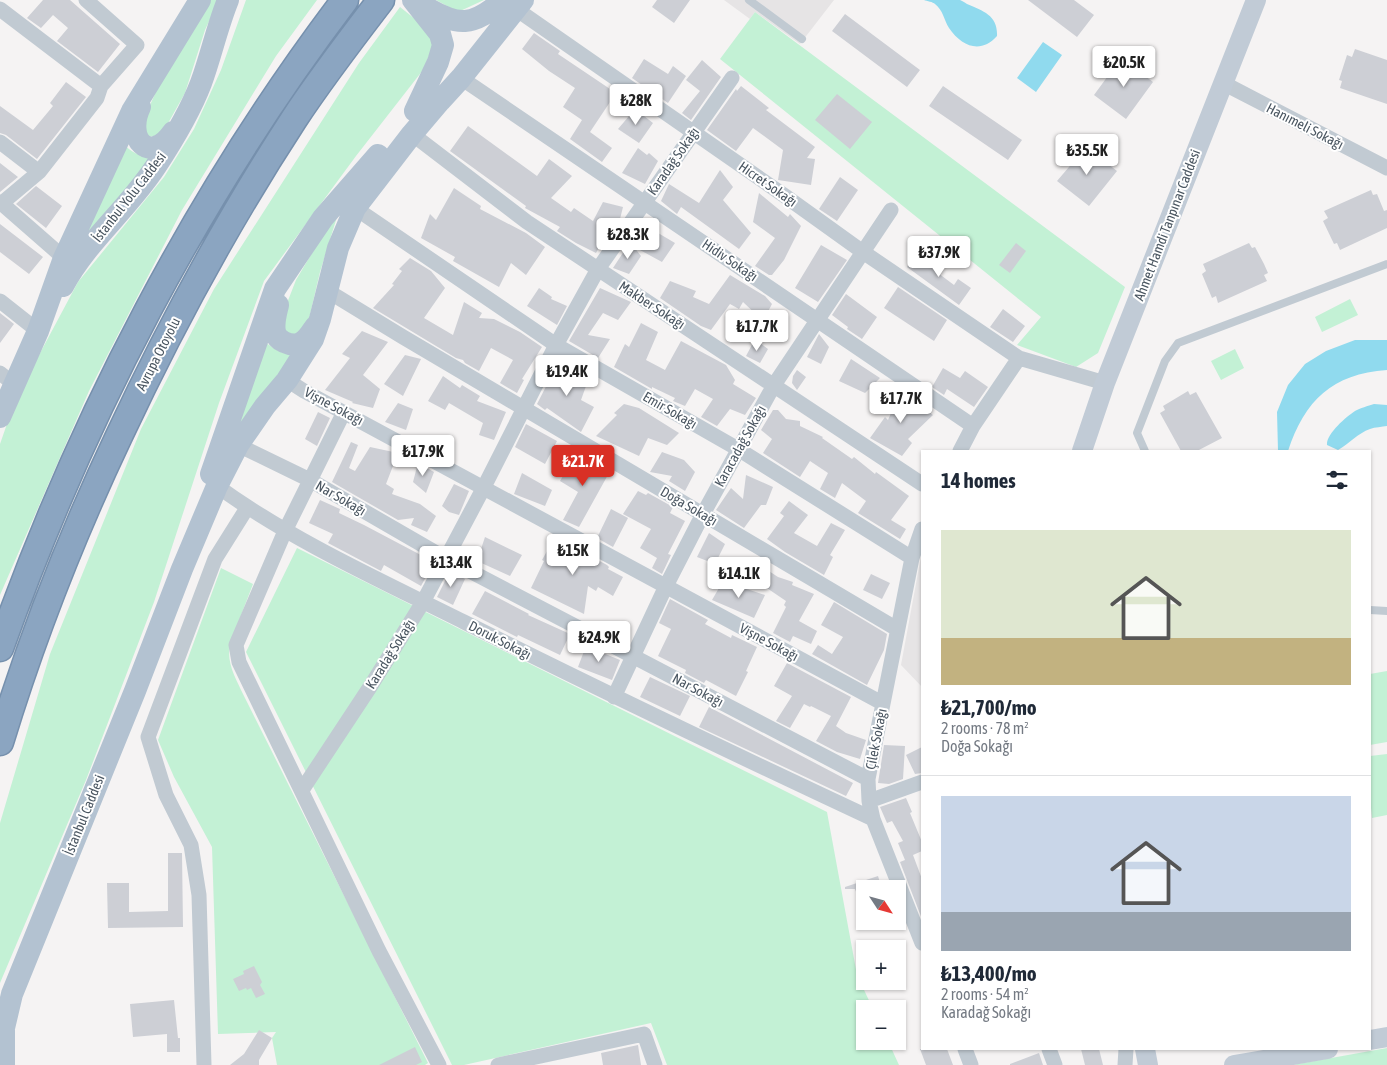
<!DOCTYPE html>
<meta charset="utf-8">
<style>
body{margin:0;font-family:"Asap Condensed",sans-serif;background:#f6f6f7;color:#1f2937;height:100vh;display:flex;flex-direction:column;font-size:19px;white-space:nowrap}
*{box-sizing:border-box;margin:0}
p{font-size:16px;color:#747a83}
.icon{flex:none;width:28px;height:28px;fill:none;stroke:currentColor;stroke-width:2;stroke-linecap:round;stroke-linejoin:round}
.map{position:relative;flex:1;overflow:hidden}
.drawer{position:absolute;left:921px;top:450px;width:450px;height:600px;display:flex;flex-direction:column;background:#fff;border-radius:0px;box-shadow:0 1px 4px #0004}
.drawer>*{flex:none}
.needle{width:32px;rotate:126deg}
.fabs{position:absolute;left:856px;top:880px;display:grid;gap:10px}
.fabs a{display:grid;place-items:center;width:50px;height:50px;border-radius:0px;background:#fff;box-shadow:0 1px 4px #0004;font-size:25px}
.price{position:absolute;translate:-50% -42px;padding:0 11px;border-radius:5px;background:#fff;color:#222;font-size:16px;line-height:32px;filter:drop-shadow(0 1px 2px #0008)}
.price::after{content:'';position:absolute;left:50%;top:30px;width:15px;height:11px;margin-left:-8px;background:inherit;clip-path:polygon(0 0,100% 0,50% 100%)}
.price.selected{background:#d93025;color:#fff}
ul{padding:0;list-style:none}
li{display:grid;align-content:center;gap:10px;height:265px;padding:0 20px}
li+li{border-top:1px solid #e0e1e3}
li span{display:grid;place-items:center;height:155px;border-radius:0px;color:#555}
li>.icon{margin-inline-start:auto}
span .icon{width:90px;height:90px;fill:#fffc;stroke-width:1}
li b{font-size:21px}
h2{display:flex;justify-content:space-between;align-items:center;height:60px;padding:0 20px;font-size:21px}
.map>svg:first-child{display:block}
</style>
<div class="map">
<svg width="1387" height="1065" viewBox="0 0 1387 1065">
<rect width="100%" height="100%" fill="#f5f3f3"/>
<!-- education -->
<path fill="#e6e4e5" d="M724,0H834L800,44L755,12L750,19Z
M922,551V687L901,665Z"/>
<!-- green -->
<path fill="#c3f1d5" d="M208,0H219L205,30L185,93L162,134L145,138L139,130L174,51Z
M246,0H317L276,56L182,210L89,391L0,595V444L16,398L78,282L164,177L194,129L221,70Z
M436,0H484L458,12Z
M400,7L430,31L433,46L423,70L356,156L264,281L219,403L154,602L86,780L0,983V823L50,654L141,429L214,289L359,63Z
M755,12L1125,287L1098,353L1076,367L1017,345L1041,317L720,59Z
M122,142C131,153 139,156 153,157L69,261Z
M341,204L320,272L308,323L294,335L285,334L280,321L296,280Z
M1350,299L1358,315L1322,332L1315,317Z
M264,341C275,350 283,355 297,354L234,432Z
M1235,349L1244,368L1221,380L1211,361Z
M297,548L827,812L857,975L873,1009H865V1041H888L899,1065H667L651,1023L464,1065H452L246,652Z
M221,568L253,584L230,644C226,663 236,679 244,696L428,1063L425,1065H277L272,1038L276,1032L218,1034L212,847L174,777L158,740Z
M1387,671V742L1370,745V674Z
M1387,754V815L1372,818L1370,798V756Z
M1387,1048V1065H1292Z"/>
<!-- water -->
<path fill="#90daee" d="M924,0C934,0 952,0 960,0C963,1 965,3 967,4C984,11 998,16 997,36C981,54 962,47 949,28C944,20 943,10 935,4C933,2 927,1 924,0Z
M1043,42L1062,55L1036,92L1017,78Z
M1355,340H1387V370C1332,374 1305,400 1288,451H1278L1277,412L1288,385L1305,364L1326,351Z
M1374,404L1387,405V426C1382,427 1375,427 1370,429C1358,433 1349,444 1338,450L1327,445C1326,434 1346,417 1355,411C1360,408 1368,406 1374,404Z"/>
<!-- building -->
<path fill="#cdcfd5" d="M43,0H70L120,44L98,72L57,41L68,28L53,15L41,28L27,18Z
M657,0H690L674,23L652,7Z
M1028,0H1074L1094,15L1077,37Z
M845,14L920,70L907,87L832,31Z
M534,33L560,51L558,54L616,93L590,132L612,148L602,162L570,139L582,120L563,107L575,88L549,71L522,49Z
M1355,49L1387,60V104L1340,88L1342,81L1339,80L1347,55L1352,57Z
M1121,58L1153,82L1126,119L1094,95Z
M644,59L668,74L673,66L686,76L668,103L632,78Z
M702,60L721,77L691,120L682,113L700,91L686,80Z
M66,82L86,97L37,159L6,135L0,133V106L33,130L53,106L50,103Z
M741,86L769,108L766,110L815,147L807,158L815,159L811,185L778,180L783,150L753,128L736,151L707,130L736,89L737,91Z
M943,86L1022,140L1008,160L929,106Z
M837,94L872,122L850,149L815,120Z
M635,109L653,123L639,143L618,129Z
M468,126L537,176L549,159L572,176L551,198L571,212L574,208L593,221L603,202L623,207L619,223L613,231L609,228L596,253L576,243L557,231L560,227L525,208L526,206L450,151Z
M1086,147L1117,171L1089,206L1057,181Z
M638,148L647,155L649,153L658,161L645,184L622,173Z
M0,163L18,177L0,192Z
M720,170L733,187L723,200L751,233L739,249L681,207L677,214L661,201L669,184L699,203Z
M840,177L858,190L837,221L819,209Z
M36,186L62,206L46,228L16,204Z
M454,188L481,206L480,209L526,233L545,247L526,275L511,263L499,287L453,261L455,257L421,238L430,214L436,220Z
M1371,190L1373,195L1377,194L1384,211L1387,210V228L1340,250L1337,243L1334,244L1323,221L1328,218L1324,211Z
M759,193L788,217L790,214L801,226L784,260L772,275H769L755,266L775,238L753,222Z
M0,224L43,257L29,274L0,252Z
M653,230L675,243L662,262L640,250Z
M630,242L641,256L629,274L613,268Z
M1016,243L1026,251L1010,273L999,265Z
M1249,243L1252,248L1255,247L1264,264L1268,273L1264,275L1267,281L1218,303L1216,296L1212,298L1202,274L1206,271L1203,264Z
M821,245L847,260L818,302L795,288Z
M936,251L944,257L934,270L954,285L958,279L971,288L959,305L907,267L915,256L926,263Z
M410,258L431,271L445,288L424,318L453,335L464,302L482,313L479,318L494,319L520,332L542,347L522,379L524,380L517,393L500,383L513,360L491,348L479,371L465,363L463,360L456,358L373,308L394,285L392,284L402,271L399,269Z
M730,275L765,296L772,304L763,321L743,302L739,309L730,304L711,330L701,326L660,298L670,281L696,291L693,297L709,304Z
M898,287L947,320L934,341L884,308Z
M539,288L552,297L551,299L567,306L557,325L527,306Z
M600,288L631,302L618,320L603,313L588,335L610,339L598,358L569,341Z
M846,294L877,317L862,339L847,329L848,327L832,315Z
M1003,309L1025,326L1013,342L990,327Z
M0,313L14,324L0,343Z
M641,323L658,332L646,360L665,370L681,341L726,365L735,380L733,384L756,398L745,415L730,409L717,426L701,417L713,399L695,389L685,406L673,401L675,398L652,387V389L614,367L625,344L629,347Z
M362,331L388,342L363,375L380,389L373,408L352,403L353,402L325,390L350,358L342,354Z
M819,334L829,347L821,364L807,357Z
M755,339L768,349L760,363L746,356Z
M405,355L421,359L403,396L384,384Z
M851,359L880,378L865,393L839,381Z
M558,363L571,365L565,372L590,375L581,400L594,407L581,432L547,408L545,410L537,404Z
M943,368L960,378L965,371L988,387L974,407L947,389L944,395L932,387Z
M797,370L806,377L797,390L792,383L793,376Z
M443,376L460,388L462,385L480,396L477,401L506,412L494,440L479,435L483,423L449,403L445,410L428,401Z
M901,390L933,415L908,439L912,443L902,456L870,438L885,417L888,420Z
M1188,391L1190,395L1196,392L1222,438L1197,451H1181L1160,413L1165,410L1163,406Z
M398,403L413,409L406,430L385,422Z
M624,404L639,408L679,433L667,445L648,438L639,456L596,436L617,415L614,413Z
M773,410H778L786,419L800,421V426L823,437L822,438L852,459L854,457L875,474L876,472L909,496L891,520L906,529L900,539L858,513L866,501L842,483L835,498L820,489L828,473L810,461L800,477L763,453L772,439L761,430Z
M318,412L330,418L317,446L305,439Z
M526,424L557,441L545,464L515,447Z
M435,435L452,445L445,456L428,447Z
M351,442L358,445L349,468L355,471L370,447L398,453L386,484L394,489L392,494L420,504L436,516L427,532L411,525L414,518L398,520L332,482Z
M662,452L684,460L695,472L685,491L669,481L672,476L650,472Z
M579,454L590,460L589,462L609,473L579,527L563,520L578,492L560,481L571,462Z
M418,463L434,472L426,493L413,482Z
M522,473L552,490L545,506L514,494Z
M746,475L773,487L766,505H761L744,528L716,510L731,488L743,499Z
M454,484L469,491L459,515L449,512L442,506Z
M638,491L646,495L648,493L673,507L670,513L685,521L668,554L671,555L662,574L652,568L657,558L640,548L651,529L623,514Z
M320,500L340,509L339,513L364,525L434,562L421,586L384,565L381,571L328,543L333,534L309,523Z
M789,501L808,515L794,533L817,546L831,523L845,530L830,555L833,557L824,575L785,552L767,539L784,516L780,513Z
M611,509L628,518L613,547L597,538Z
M709,533L725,544L715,564L697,557Z
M485,537L522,555L510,576L477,561Z
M555,537L607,565L609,567L608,569L623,577L613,596L598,587L596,591L588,586L584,614L531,588L544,561L542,560Z
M752,560L778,577L793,582L792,585L814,594L799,621L817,631L811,644L793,636L790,642L773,633L786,607L784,605L786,601L743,572Z
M450,571L465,579L453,605L437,597Z
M871,574L890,583L882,599L863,590Z
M723,581L765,595L754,618L712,600Z
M485,591L529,614L528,615L570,634L560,655L518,635L517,637L472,614Z
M670,599L708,620L705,624L731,638L732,635L757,647L746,671L748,672L736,696L706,680L704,683L685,673L686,670L658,656L671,629L659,623Z
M834,602L887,634L884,650L867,685L812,654L818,645L832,654L843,637L821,625Z
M586,646L620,660L612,680L578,667Z
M787,663L851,697L836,726L846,733L866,740L860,759L837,752L816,741L831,716L811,706L810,707L804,704L790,728L776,721L792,696L774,686Z
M650,677L690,696L680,716L640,697Z
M709,707L853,783L846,796L699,727Z
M884,745L905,746L903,779L889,784L878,783Z
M922,747V773L915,774L906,755Z
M906,798L912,812L910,813L922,842V851L913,855L922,879V919L900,862L905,860L898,843L903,841L892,821L887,823L880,807Z
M168,853H182L183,927L108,928L107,883H129V912L168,911Z
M878,876L882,889H865V914H864L855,889H845V887Z
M254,966L262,982L260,985L265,994L256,998L251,988L247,990L246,988L239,991L233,979L244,974L243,971Z
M174,1000L178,1038H180V1052H167V1034L133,1037L130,1004Z
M259,1030L272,1038L259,1060V1065H230L244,1054Z
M638,1045L641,1065H603L601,1053Z
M415,1047L422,1062L416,1065H379Z
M920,1049H947L953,1065H926Z
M1081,1049H1099L1103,1065H1085Z
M1039,1053L1043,1065H1010V1064Z"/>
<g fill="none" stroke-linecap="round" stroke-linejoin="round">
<defs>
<path id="highway" d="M0,648C82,417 197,195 345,0
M0,742C32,637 72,535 119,436C170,327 228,220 294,119C321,78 351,39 381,0"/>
</defs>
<!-- highway casing -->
<use href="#highway" stroke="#7690ad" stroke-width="29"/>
<!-- lane -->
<path stroke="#c1cad2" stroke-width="8" d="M749,0L802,39
M1145,451L1137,433L1165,361L1178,343L1387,264
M1370,610L1387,611"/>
<!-- street -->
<path stroke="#c1cad2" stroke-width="15" d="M0,9L101,86
M516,9L785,196L863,252L1019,358L1105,383
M461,78L973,426
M1223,83L1387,168
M412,134L527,222L922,484
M0,142L39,172
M0,202L64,258
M2,203L39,172L97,98L101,86L137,45L86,0
M355,208L556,345L738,449L912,558
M326,290L403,337L897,629
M0,301L38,331
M0,373L15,385
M287,380L304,391L882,703
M344,412L285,531L236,645L239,662L379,951L439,1065
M238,445L310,480L445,558L868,779
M960,451L973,426L1019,358
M217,486C293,541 380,580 464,622C600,690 736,755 873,819
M922,529L912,558L868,779L869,801L873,819L922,943
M614,697L666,586L703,514L774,385L891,210
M302,790L370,687L423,602L484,487L556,345L598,269L732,78
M869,801L922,782
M965,1049L971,1065
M1049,1049L1055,1065
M204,1065L199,895L191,845L166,795L148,737L215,559L247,508
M498,1065L644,1034L655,1065
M1125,1065L1126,1049"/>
<!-- secondary -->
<path stroke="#c1cbd6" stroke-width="20" d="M1082,451L1105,383L1256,0
M1370,1040L1387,1037
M1145,1049L1148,1065
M1234,1065L1328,1049"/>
<!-- primary -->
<path stroke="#b3c2d1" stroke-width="22" d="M413,0L440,34L443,45L438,62L415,111
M424,6C458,27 473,27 503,0
M140,107C125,138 149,166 173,132
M63,286C87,241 128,209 156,166C173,140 190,112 201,83C211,56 217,27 228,0
M278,305C276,314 273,323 275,332C277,341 290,346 298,344C306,342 311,333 315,327
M0,417L38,331L64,258L132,111L200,0
M211,474L275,289L323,218L378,155
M4,1065V1028L12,994L135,691L182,569L217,486L238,445L265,406L287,380L313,339L320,319L338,248L355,208L412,134L440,101L461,78L523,0"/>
<!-- highway -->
<use href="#highway" stroke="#8ba5c1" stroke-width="26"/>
</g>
<g text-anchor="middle" stroke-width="4" stroke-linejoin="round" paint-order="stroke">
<!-- street labels -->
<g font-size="14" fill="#4a5661" stroke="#fff">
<text transform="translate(1305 126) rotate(27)" y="5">Hanımeli Sokağı</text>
<text transform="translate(673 161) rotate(-55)" y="5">Karadağ Sokağı</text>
<text transform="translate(768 184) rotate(35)" y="5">Hicret Sokağı</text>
<text transform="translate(129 197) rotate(-52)" y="5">İstanbul Yolu Caddesi</text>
<text transform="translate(1167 225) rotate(-69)" y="5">Ahmet Hamdi Tanpınar Caddesi</text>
<text transform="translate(730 260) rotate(34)" y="5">Hidiv Sokağı</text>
<text transform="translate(652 305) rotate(33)" y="5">Makber Sokağı</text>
<text transform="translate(158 354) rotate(-63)" y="5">Avrupa Otoyolu</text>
<text transform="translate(334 406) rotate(28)" y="5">Vişne Sokağı</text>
<text transform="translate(670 410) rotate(30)" y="5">Emir Sokağı</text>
<text transform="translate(740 446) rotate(-61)" y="5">Karacadağ Sokağı</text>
<text transform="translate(341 498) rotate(30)" y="5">Nar Sokağı</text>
<text transform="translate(689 506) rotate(30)" y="5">Doğa Sokağı</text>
<text transform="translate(500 640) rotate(27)" y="5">Doruk Sokağı</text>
<text transform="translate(769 642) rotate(28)" y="5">Vişne Sokağı</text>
<text transform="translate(390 654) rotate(-58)" y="5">Karadağ Sokağı</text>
<text transform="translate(698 690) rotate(28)" y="5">Nar Sokağı</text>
<text transform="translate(876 739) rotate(-79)" y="5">Çilek Sokağı</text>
<text transform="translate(84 815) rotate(-68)" y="5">İstanbul Caddesi</text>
</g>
</g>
</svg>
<div class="fabs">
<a><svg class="needle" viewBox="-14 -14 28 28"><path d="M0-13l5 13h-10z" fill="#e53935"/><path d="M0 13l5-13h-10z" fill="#747a83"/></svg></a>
<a>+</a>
<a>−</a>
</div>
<b class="price" style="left:1124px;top:88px">₺20.5K</b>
<b class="price" style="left:636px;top:126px">₺28K</b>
<b class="price" style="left:1087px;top:176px">₺35.5K</b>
<b class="price" style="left:628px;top:260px">₺28.3K</b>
<b class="price" style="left:939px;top:278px">₺37.9K</b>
<b class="price" style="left:757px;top:352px">₺17.7K</b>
<b class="price" style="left:567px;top:397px">₺19.4K</b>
<b class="price" style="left:901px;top:424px">₺17.7K</b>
<b class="price" style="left:423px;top:477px">₺17.9K</b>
<b class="price selected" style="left:583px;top:487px">₺21.7K</b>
<b class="price" style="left:573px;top:576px">₺15K</b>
<b class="price" style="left:451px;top:588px">₺13.4K</b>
<b class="price" style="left:739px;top:599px">₺14.1K</b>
<b class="price" style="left:599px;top:663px">₺24.9K</b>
<section class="drawer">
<h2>14 homes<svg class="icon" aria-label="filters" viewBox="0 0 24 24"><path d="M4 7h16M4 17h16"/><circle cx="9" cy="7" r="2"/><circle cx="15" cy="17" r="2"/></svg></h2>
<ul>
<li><span style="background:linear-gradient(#dfe7d0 70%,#c2b280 0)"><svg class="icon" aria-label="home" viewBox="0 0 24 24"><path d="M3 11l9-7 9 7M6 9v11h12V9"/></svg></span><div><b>₺21,700/mo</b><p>2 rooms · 78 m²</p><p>Doğa Sokağı</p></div></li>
<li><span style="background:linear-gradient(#c9d6e8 75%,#9aa5b1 0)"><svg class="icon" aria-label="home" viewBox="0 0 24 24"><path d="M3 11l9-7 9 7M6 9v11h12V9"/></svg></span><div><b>₺13,400/mo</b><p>2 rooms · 54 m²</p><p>Karadağ Sokağı</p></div></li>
</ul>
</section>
</div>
